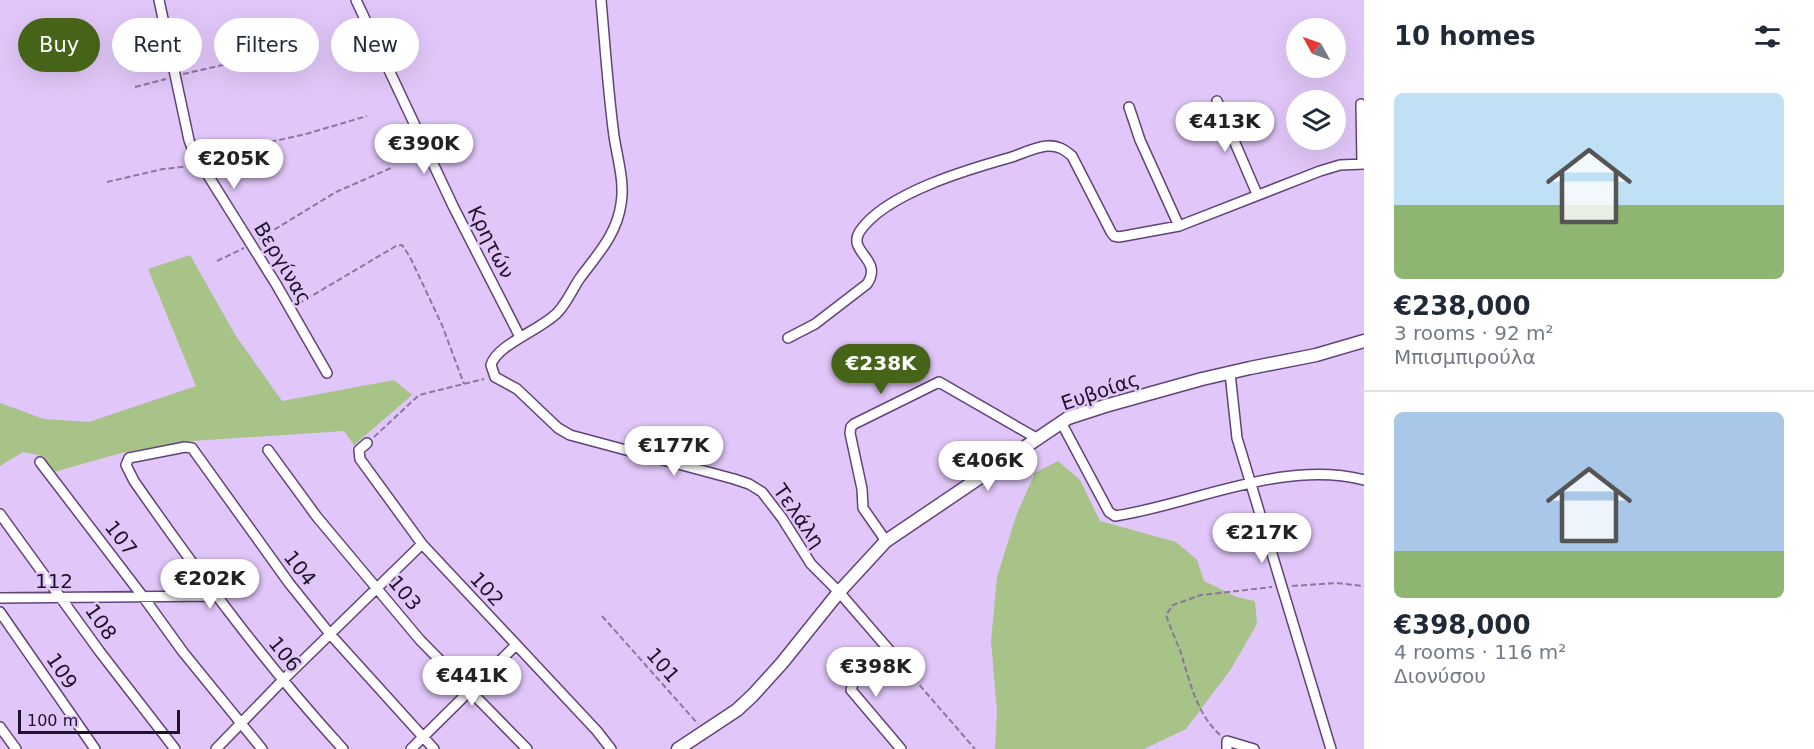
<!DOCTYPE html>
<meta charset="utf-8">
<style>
body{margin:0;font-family:"DejaVu Sans",sans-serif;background:#f6f6f7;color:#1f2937;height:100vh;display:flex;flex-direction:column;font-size:22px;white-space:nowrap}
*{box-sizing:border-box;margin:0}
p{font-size:20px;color:#747a83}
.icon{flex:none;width:33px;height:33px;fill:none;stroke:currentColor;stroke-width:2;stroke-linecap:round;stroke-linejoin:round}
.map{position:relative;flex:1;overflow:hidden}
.drawer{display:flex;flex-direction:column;background:#fff;width:450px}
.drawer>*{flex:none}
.guide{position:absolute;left:18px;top:18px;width:570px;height:54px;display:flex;gap:12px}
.needle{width:39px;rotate:310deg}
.buttons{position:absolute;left:1286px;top:18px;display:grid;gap:12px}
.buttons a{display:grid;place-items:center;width:60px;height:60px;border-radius:50%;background:#fff;box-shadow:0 6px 24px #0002;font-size:30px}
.scale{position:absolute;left:18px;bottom:15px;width:162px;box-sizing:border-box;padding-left:6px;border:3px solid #1f1329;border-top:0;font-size:16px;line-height:21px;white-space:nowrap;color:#1f1329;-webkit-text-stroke:4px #e1c7f9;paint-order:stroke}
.price{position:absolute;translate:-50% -51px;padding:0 14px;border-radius:21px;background:#fff;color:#222;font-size:20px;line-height:39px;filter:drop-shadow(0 2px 3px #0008)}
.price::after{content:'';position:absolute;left:50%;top:36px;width:18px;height:14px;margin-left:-9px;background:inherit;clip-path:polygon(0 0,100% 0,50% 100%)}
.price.active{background:#466417;color:#fff}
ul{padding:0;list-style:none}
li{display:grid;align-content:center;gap:12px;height:318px;padding:0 30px}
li+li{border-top:2px solid #e0e1e3}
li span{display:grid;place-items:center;height:186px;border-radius:9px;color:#555}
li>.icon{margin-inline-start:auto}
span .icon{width:108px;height:108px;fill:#fffc;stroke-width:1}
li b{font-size:26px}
h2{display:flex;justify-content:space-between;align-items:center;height:72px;padding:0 30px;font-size:26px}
.tag{padding:0 21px;border-radius:27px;background:#fff;box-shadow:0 6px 24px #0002;font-size:21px;line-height:54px}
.tag.active{background:#466417;color:#fff}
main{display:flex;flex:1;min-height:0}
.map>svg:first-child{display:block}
</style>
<main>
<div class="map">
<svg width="1364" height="749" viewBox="0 0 1364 749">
<rect width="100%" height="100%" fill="#e1c7f9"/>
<!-- green -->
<path fill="#a7c387" d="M190,255L236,336L282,401L394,380L412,395L354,445L344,431L192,441L121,453L54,472L43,456L23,452L0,466V403L44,419L89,422L196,386L148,269Z
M1058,461L1080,480L1100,521L1176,542L1197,560L1204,581L1237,597L1255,601L1257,624L1231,669L1186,729L1144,749H995L997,711L991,641L997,577L1016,516L1035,473Z"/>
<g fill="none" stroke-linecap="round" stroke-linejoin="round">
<defs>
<path id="street" d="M159,0L189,140L194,153L276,284L327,373
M356,0L453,206L520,337
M601,0C605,45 608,91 614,136C617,157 625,182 621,204C617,234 597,255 580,278C572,290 567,302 558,312C543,329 497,344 491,365L495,377L517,389L558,428L570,435L734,479L749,484L762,492L782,518L811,564L839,592L890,651L854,681L851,690L901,749
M1217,101L1257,194
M1361,104L1362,164
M1129,107L1140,140L1179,226
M788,338L815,324L867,284C884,259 846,252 860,231C886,193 969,169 1012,157C1023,153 1036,147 1047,146C1058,145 1065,150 1072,156L1111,232L1114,236L1119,237L1179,226L1320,171L1340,165L1364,164
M1230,373L1237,438L1331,749
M1062,424L1109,512L1115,516C1194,504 1283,459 1364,480
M367,443L359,450L360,459L422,544L597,731L611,749
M268,450L317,517L420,640L527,749
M40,462L144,598L183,652L262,749
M0,514L100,652L175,749
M886,541L863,508L862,489L850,433L851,427L854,424L939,382L1038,439
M0,598L216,596
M0,612L95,749
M0,727L16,749
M216,749L283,680L422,544
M343,749C266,665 199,574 134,481L126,465L129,458L185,447L192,448L289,583L330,634L434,749
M411,749L515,646
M1227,749V741L1254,749"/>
<path id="secondary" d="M678,749L737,710L753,695L782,663L839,592L886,541L1068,418L1105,406L1202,379L1250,368L1316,355L1364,341"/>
</defs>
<!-- street casing -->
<use href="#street" stroke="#614378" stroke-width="12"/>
<!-- secondary casing -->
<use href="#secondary" stroke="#614378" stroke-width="15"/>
<!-- path -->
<path stroke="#8b779d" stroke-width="2" stroke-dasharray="6 3" stroke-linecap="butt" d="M183,74L315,44
M135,87L166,79
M211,162L252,146L306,134L367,116
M107,182L163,169L191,166
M259,239L336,192L391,168
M217,261L244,248
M298,304L396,246L402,245L410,257L442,325L464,384
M374,437L419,395L484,379
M1292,586L1336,583L1364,586
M602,616L698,724
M896,658L975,749
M1220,735C1196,713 1189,679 1180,650C1175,638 1170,627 1166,615L1173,605L1201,595L1272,587"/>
<!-- street -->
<use href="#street" stroke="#fff" stroke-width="9"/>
<!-- secondary -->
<use href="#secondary" stroke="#fff" stroke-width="12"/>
</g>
<g text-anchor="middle" stroke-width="5" stroke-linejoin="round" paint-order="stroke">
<!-- street labels -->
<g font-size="20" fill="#1f1329" stroke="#e1c7f9">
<text transform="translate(491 242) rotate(63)" y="7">Κρητών</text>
<text transform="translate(283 263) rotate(59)" y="7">Βεργίνας</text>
<text transform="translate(1100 391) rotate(-19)" y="7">Ευβοίας</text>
<text transform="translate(799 516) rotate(55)" y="7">Τελάλη</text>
<text transform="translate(121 538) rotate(52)" y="7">107</text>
<text transform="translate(300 568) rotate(52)" y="7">104</text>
<text x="54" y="588">112</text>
<text transform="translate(487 589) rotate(47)" y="7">102</text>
<text transform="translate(405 593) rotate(50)" y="7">103</text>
<text transform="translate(101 622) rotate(55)" y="7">108</text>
<text transform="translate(285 654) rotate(51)" y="7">106</text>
<text transform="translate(663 665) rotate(49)" y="7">101</text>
<text transform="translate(62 671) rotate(56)" y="7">109</text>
</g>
</g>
</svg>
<div class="buttons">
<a><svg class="needle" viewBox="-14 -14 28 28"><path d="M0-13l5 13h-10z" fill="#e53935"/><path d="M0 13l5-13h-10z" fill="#747a83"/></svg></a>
<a><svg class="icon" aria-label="layers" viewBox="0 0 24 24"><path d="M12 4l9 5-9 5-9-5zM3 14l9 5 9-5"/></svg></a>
</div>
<div class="scale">100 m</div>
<b class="price" style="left:1225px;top:153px">€413K</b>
<b class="price" style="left:424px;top:175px">€390K</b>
<b class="price" style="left:234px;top:190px">€205K</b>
<b class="price active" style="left:881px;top:395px">€238K</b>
<b class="price" style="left:674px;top:477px">€177K</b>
<b class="price" style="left:988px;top:492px">€406K</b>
<b class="price" style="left:1262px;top:564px">€217K</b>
<b class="price" style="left:210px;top:610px">€202K</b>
<b class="price" style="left:876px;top:698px">€398K</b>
<b class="price" style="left:472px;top:707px">€441K</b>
<div class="guide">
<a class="tag active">Buy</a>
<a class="tag">Rent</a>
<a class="tag">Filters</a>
<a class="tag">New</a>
</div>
</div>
<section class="drawer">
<h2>10 homes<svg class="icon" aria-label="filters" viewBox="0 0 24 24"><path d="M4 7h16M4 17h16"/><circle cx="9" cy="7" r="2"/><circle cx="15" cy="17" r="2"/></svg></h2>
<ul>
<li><span style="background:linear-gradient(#bfe0f5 60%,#8fb573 0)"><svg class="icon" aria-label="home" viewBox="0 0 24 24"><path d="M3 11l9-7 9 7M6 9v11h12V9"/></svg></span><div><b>€238,000</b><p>3 rooms · 92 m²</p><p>Μπισμπιρούλα</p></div></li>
<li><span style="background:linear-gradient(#a9c7e8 75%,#8fb573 0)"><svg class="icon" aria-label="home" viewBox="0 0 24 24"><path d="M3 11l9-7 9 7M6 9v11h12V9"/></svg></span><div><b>€398,000</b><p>4 rooms · 116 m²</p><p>Διονύσου</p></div></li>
</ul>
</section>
</main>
